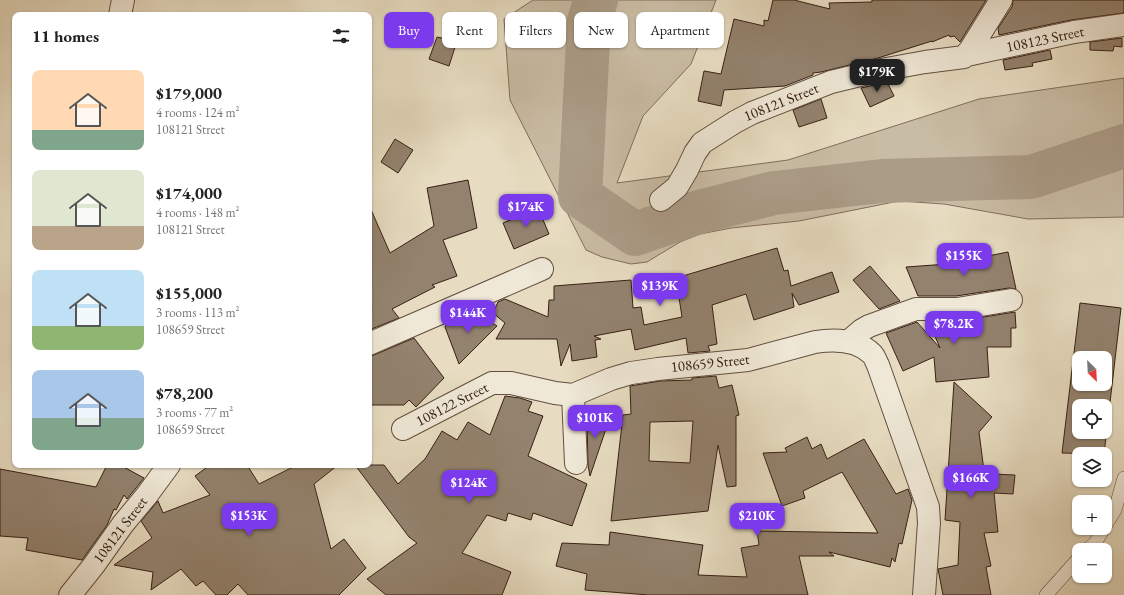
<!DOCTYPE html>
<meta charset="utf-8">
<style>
body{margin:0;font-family:"EB Garamond",serif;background:#f2f2f2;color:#222;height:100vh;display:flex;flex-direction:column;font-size:15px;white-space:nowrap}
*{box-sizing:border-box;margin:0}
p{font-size:13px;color:#767676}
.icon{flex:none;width:22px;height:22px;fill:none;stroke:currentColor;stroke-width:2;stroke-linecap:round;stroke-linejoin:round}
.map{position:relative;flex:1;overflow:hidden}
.details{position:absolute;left:12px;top:12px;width:360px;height:456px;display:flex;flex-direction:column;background:#fff;border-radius:8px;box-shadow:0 1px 3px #0004}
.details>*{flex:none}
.banner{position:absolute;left:384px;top:12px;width:380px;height:36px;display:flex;gap:8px}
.needle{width:26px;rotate:156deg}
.buttons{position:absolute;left:1072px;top:351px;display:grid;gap:8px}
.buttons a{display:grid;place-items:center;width:40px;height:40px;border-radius:8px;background:#fff;box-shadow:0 1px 3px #0004;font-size:20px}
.price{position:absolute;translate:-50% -34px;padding:0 9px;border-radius:8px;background:#7c3aed;color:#fff;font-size:13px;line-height:26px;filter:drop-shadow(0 1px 2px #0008)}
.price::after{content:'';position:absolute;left:50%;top:24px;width:12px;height:9px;margin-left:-6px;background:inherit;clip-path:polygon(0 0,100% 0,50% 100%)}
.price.active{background:#222;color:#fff}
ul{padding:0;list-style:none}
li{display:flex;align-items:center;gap:12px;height:100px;padding:0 20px}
li span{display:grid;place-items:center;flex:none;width:112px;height:80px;border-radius:8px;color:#555}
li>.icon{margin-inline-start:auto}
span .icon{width:48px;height:48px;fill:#fffc;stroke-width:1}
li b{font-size:17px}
h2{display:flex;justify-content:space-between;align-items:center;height:48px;padding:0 20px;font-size:17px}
.pill{padding:0 14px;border-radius:8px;background:#fff;box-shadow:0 1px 3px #0004;font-size:14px;line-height:36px}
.pill.active{background:#7c3aed;color:#fff}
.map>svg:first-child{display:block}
</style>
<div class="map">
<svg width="1124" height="595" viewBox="0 0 1124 595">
<rect width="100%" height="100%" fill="#e7dcc1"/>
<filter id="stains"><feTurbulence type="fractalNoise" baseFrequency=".005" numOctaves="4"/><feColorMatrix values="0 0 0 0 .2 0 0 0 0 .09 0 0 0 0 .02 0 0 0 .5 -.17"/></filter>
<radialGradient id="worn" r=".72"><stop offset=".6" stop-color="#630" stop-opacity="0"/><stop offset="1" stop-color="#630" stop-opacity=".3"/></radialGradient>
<!-- green -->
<path fill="#c9bca4" stroke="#806e5c" d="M533,0H716L691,64L643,116L617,183L788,160L979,99L1124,78V217L1028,219L944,204L899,201L799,221L731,228L700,234L680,242L647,262L631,264L602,257L586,250L510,100L504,19Z"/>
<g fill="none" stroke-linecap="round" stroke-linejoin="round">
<!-- river -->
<path stroke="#ab9c87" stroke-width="44" d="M596,0L589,21L580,196L635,234L699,212L774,193L882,181L1031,177L1124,146"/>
</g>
<!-- building -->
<path fill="#93826e" stroke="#372015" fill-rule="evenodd" d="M773,0H794L830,9L829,3L872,2V0H986L960,42L954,36L950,37L949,35L932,42V41L878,58L821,72L813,73V75L785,86L724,90L721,106L698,101L704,71L721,74L734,19L764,26V20L768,21Z
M1013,0H1124V13L1071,20L999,35L998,28L1012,7Z
M437,37L457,41L449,66L429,59Z
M1122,38V47L1114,46L1113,51L1090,50V42Z
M1050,50L1052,59L1032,63L1033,66L1005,70L1003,60Z
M887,82L894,96L870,107L861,88Z
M821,99L827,118L799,127L793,110Z
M395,139L413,150L398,173L381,162Z
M468,180L477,228L443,240L457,276L432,285L435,287L392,309L399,318L369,330V205L390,253L434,226L427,188Z
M538,208L549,234L514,249L503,223Z
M777,248L784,271L788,270L791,286L832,272L839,292L799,305L792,293L794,307L754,320L746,294L712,305L717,344L708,346L710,351L688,353L686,338L635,350L631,329L594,336L601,339L595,340L597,357L572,361L570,344L561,366L557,339H496L505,323L493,313L498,302L505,299L548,317L549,300H554V286L631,280L633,308L641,307L644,325L682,317L676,278Z
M1008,252L1016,289L1009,288L956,296H918L906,267L948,264Z
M870,266L900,301L879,309L853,280Z
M1080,303L1121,308L1104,454L1062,453ZM1079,358H1105V384H1079ZM1079,406H1105V432H1079Z
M475,312L497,326L459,364L445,327L447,324Z
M1015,312L1016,328H1011V347H987L989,377L936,382L934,357L903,371L886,333L917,322L940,348L929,322L959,321Z
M414,338L444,378L416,407L409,400L404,405H369V356L374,355Z
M716,376L719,388L732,385L739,415L736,416V486L727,487L718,445L708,511L611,521L623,415L631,414L630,386L660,381L692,380V378ZM693,421L690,463L649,461L650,422Z
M954,382L992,417L979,432L984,471L991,470L992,474L1015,475L1013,494L994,493L998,532L984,533L991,566L986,567L991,595H943L938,569L958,565L960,522L945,520Z
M505,396L520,398L532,402L528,411L543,416L528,456L587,484L572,526L533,513L531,520L508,513L506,521L487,515L462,553L511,572L502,595H386L367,579L417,543L409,537L355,465H384L398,484L425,459L442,431L457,440L468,422L490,435Z
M610,417L590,476L588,465L587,420Z
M807,437L812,449L821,444L827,459L864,439L896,494L908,489L912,500L902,544L899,543L895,562L892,558L890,567L829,552L834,556H799L808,595H649L585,590L587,574L556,566L562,543L609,545L610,532L703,545L698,575L747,577L741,548L759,545L757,531L878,533L842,472L803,491L805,498L782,506L763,453L787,452L785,448Z
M105,465H120L144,478L127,499L124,495L116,510L114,509L107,525L82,560L26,550L28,538L0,536V469L96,487L106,467Z
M210,465H247L259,484L297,465H338L314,484L331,549L344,539L366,568L339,595H248L238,584L227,595H216L203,581L196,586L181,569L151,590L153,572L114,565L152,538L141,521L158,501L163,513L210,495L195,476Z"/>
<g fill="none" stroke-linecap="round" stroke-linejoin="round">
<defs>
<path id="lane" d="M1105,526L1115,510L1124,478
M1087,550L1095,543L1104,528
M1046,595L1079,558"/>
<path id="street" d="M120,15L123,0
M967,55L1074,32L1124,25
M661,200L677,187L687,170L695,153L702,143L735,122L752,113L831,82L881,70L925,62L964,57L970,50L1001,0
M849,341L862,330L869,326L916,309H957L1011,300
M369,344L542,269
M573,395L576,463
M403,429L492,383H511L555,393L573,395L611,379L631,373L658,369L748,360L815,342C834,339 857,339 872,354C875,357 876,362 878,365L928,507L929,523L924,595
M70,595L94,565L123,524L147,495L169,465"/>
</defs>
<!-- lane casing -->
<use href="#lane" stroke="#634f40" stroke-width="14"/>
<!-- street casing -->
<use href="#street" stroke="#634f40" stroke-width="24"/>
<!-- lane -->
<use href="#lane" stroke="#efe8d7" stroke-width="13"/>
<!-- street -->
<use href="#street" stroke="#efe8d7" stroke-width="22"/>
</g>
<g text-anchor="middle" stroke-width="3" stroke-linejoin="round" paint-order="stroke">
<!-- street labels -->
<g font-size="15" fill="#372015" stroke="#efe8d7">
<text transform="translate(1045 39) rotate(-12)" y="5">108123 Street</text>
<text transform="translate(781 102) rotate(-22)" y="5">108121 Street</text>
<text transform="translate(710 363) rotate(-6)" y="5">108659 Street</text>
<text transform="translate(452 404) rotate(-27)" y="5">108122 Street</text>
<text transform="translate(120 530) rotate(-53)" y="5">108121 Street</text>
</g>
</g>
<rect width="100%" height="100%" filter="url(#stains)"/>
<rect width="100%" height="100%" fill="url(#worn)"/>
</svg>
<div class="buttons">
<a><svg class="needle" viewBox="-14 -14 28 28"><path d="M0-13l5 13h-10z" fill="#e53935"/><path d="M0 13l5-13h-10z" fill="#767676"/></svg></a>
<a><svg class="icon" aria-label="locate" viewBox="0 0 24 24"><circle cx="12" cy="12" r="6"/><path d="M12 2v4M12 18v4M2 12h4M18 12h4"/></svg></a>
<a><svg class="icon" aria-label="layers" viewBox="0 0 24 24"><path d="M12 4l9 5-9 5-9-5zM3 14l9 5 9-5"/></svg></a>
<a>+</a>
<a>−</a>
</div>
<b class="price active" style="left:877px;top:93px">$179K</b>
<b class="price" style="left:526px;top:228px">$174K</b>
<b class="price" style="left:964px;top:277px">$155K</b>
<b class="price" style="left:660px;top:307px">$139K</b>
<b class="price" style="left:468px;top:334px">$144K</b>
<b class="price" style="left:954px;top:345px">$78.2K</b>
<b class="price" style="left:595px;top:439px">$101K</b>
<b class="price" style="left:971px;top:499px">$166K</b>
<b class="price" style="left:469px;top:504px">$124K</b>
<b class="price" style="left:249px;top:537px">$153K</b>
<b class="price" style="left:757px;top:537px">$210K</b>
<div class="banner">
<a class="pill active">Buy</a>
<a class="pill">Rent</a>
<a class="pill">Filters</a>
<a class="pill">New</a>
<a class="pill">Apartment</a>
</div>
<section class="details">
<h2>11 homes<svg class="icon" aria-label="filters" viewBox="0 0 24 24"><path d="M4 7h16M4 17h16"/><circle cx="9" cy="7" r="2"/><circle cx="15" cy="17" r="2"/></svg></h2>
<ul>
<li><span style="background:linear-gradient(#ffd9b3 75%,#7fa58c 0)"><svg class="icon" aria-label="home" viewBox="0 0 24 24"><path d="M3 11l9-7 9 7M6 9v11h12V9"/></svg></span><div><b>$179,000</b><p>4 rooms · 124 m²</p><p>108121 Street</p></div></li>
<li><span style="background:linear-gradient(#dfe7d0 70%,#b9a48a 0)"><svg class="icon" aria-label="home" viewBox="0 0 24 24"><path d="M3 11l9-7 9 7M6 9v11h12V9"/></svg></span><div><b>$174,000</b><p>4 rooms · 148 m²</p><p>108121 Street</p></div></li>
<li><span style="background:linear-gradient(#bfe0f5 70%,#8fb573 0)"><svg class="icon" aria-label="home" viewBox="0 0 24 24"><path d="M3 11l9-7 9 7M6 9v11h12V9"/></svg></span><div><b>$155,000</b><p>3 rooms · 113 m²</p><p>108659 Street</p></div></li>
<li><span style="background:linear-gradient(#a9c7e8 60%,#7fa58c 0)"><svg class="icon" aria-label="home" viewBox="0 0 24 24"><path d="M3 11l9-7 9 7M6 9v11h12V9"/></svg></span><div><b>$78,200</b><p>3 rooms · 77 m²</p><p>108659 Street</p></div></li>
</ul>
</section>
</div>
